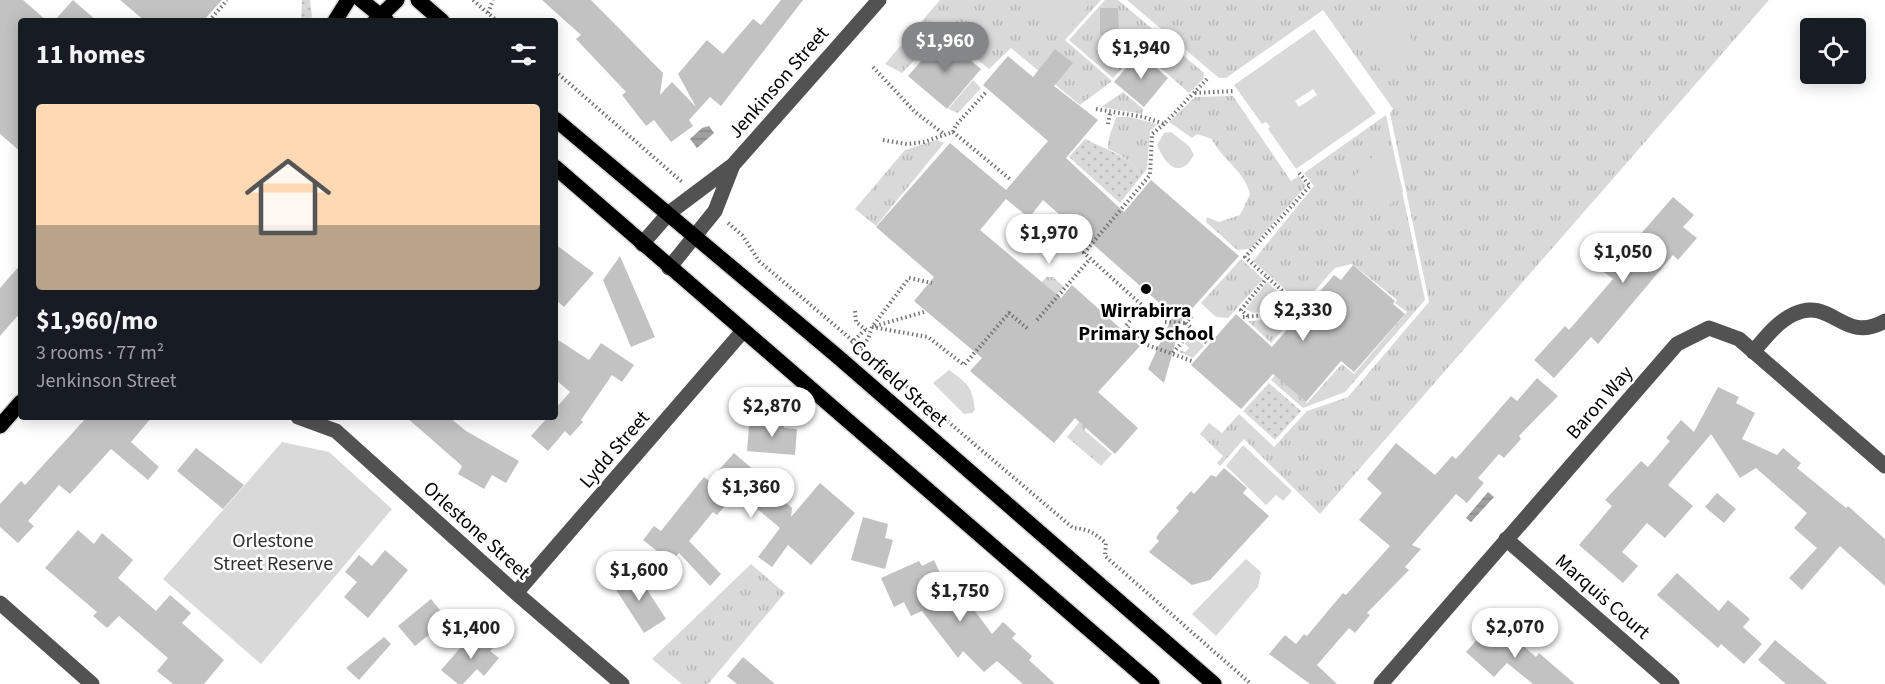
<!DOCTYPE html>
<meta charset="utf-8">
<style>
body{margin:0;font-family:"Source Sans 3",sans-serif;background:#242831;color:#f1f3f6;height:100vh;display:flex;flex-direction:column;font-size:22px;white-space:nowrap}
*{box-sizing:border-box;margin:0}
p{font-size:20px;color:#9ea1a6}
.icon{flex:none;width:33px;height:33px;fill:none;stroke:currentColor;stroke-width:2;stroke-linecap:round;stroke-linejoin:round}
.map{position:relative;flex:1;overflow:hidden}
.details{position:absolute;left:18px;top:18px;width:540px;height:402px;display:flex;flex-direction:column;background:#171b24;border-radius:6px;box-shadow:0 3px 15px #0003}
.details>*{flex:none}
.fabs{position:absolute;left:1800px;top:18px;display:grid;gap:12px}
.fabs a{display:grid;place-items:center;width:66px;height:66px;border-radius:6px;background:#171b24;box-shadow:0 3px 15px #0003;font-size:30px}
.price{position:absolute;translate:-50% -51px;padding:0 14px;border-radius:21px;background:#fff;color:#222;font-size:20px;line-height:39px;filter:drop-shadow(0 2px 3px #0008)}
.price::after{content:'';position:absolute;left:50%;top:36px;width:18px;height:14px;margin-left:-9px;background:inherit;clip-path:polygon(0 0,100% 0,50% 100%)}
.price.active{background:#858687;color:#fff}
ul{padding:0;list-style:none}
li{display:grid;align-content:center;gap:12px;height:318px;padding:0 18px}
li span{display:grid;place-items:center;height:186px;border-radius:6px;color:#555}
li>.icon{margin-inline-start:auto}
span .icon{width:108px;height:108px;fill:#fffc;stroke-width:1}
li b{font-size:26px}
h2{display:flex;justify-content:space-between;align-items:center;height:72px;padding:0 18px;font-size:26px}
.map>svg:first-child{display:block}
</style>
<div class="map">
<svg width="1885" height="684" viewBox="0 0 1885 684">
<defs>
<pattern id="grass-tufts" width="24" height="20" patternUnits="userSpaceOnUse" patternTransform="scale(1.5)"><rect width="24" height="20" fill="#d9d9d9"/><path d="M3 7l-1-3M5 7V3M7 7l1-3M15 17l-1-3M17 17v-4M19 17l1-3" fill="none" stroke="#b8b8b8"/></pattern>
<pattern id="garden-dots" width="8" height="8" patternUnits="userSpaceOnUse" patternTransform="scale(1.5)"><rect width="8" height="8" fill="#d9d9d9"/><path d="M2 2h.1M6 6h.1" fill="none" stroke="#b8b8b8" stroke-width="1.8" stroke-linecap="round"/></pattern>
<pattern id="water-rules" width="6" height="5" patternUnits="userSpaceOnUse" patternTransform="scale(1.5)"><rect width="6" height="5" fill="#a0a0a0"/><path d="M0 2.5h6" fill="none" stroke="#888"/></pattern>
</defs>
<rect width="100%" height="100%" fill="#fff"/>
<!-- grass -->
<path fill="url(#grass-tufts)" d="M940,0H1101L1065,40L1112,81L1080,105L1011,48L989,69L942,31L902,73L885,64Z
M1105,0H1118L1156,32L1113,78L1069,40Z
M1127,0H1769L1320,514L1244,439L1220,466L1217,463L1223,456L1200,434L1209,423L1222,433L1239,414L1274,447L1307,411L1348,397L1429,302L1390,113L1393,109L1323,10L1226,78H1219Z
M1158,34L1204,73L1203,79L1189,93L1143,52Z
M973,80L981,88L958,113L948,109Z
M1123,92L1143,109L1142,114L1101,107Z
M1233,96L1291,181L1299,176L1306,186L1250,249L1237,250L1206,222L1207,217L1219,222L1240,215L1250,194C1244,170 1222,160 1212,139L1197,134L1192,138L1169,122L1195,97Z
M1386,115L1425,300L1345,392L1303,408L1271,380L1288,359L1297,366L1284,383L1307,403L1342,364L1354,374L1407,312L1395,303L1397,300L1352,264L1335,268L1304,303L1297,300L1253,261L1314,186L1304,173Z
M1116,117H1130L1157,124L1150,131L1147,169L1142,175C1133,164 1121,154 1108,149C1108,134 1113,130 1116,117Z
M937,140L944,143L876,226L855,209L905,150Z
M1241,259L1263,279L1228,318L1216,317L1201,303Z
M1046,277H1053L1064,287L1055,296L1021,306Z
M1267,282L1293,305L1290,308L1253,313L1246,309Z
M1293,318L1271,343L1248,321Z
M1192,335L1204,346L1193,358L1179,352L1181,350L1185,352L1189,348L1185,344Z
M1086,414L1093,419L1084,430L1112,454L1101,466L1067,437Z
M751,564L785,593L708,684H682L652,659Z"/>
<!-- park -->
<path fill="#d9d9d9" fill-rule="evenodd" d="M1026,0H1089L1091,2L1066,33Z
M1396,14L1419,51L1383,74L1359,37Z
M1314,29L1376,113L1296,169L1268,129L1270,127L1266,122L1262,124L1234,85ZM1313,89L1317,95L1299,107L1295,101Z
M1171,132L1189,146L1194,155C1179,181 1165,164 1157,145L1164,133Z
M1377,152L1397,167L1403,192L1379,215L1346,186Z
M949,370C968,384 972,386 975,410L972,413L964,414L933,383Z
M282,442L329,452L392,509L261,664L163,579Z
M1243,445L1292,491L1283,501L1276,495L1266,505L1226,466Z
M1246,559L1261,572L1258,587L1216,636L1192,614Z"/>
<!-- garden -->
<path fill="url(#garden-dots)" d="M302,0H310L312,17L308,21H301Z
M1085,139C1107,150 1127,155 1142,175L1120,203L1069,157Z
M1269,383L1301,411L1275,440L1243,411Z"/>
<!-- water -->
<path fill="url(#water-rules)" d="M709,126L714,133L697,148L690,139L702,128Z
M1488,492L1494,497L1471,522L1466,518Z"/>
<!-- building -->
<path fill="#c2c2c2" d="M0,0H23L47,21H21V152L0,134Z
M73,0L97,21H54Z
M120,0H222L203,21H145Z
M542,0H591L663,73L660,95L672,82L696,107L678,74L707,40L723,54L753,19L761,25L781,0H803L721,106L710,97L689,120L693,126L671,142L654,120L646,126L622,95L626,92L576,39L581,35Z
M1100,8H1118L1119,35H1100Z
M942,37L981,69L947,109L908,76Z
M1055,49L1073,63L1054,86L1098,120L1066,158L1124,212L1151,180L1239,256L1189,312L1185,309L1164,383L1148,369L1173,315L1043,200L1029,218L1006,199L980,230L1061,298L1072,285L1140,346L1098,392L1138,428L1115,454L1075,418L1054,443L970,371L982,358L914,301L934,277L876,227L950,143L1006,190L1048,141L983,85L1008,56L1033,77Z
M1139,53L1168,78L1144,107L1114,82Z
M1673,197L1694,215L1683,227L1697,238L1678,260L1673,255L1598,344L1591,337L1554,378L1534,360L1565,326L1569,330L1613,279L1600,269L1618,248L1624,253Z
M555,244L594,273L564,307L555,299Z
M620,256L655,337L631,347L603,280Z
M21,264V312L0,336V288Z
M1353,265L1395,301L1393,304L1405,314L1354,372L1341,361L1306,402L1273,374L1241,409L1191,365L1236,314L1272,347L1334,275L1341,280Z
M555,338L589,360L601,343L634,365L622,382L612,375L581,420L583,422L570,436L565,431L548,451L531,436L548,417H555V409L570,392L555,379Z
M1537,378L1558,396L1519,436L1521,439L1504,458L1499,454L1478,478L1484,483L1467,503L1456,494L1412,545L1421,549L1405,567L1409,570L1367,613L1370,615L1355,633L1349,628L1317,665L1337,684H1310L1269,654L1285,635L1296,644L1304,634L1307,636L1343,593L1346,595L1390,546L1359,520L1382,493L1367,479L1396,443L1435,475L1452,456L1456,459L1511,396L1517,401Z
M1718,387L1739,397L1736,403L1755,413L1742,439L1777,455L1783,448L1801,463L1797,468L1846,508L1848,506L1885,539V586L1840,546L1802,590L1789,578L1817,548L1794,528L1807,513L1756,468L1740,478L1711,434L1668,485L1693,506L1665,538L1647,523L1622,552L1638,566L1623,583L1579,545L1612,506L1605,500L1641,461L1648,467L1670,441L1666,438L1681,420L1694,432Z
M87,417H152L131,442L159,467L148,480L111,449L70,494L59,485L28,521L34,526L18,543L0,527V504L21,481L25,485Z
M406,417H449L466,431L519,461L506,483L492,475L484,489L458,474L462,466Z
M763,417L784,419V428L797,429L795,455L747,451L749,425L763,426Z
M196,448L244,485L223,509L177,471Z
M734,453L756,472L753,475L792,508L791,517L820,483L855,513L811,565L788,545L772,567L758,557L780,528L737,492L717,515L713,512L689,541L721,574L710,586L679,553L671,562L643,540L654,526L661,531L704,477L709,481Z
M1224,468L1247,488L1243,493L1269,516L1210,580L1192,585L1149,552L1159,541L1156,538L1159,533L1179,511L1176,508L1191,491L1194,494L1211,475L1216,477Z
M1717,493L1736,509L1724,523L1705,507Z
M863,517L888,524L885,538L893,540L885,569L851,560Z
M78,530L94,544L102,533L133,560L118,578L156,611L170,595L191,613L182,623L224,660L204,684H173L157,671L168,658L119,616L107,628L93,616L97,612L45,568Z
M385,550L408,570L368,618L344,597L357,582L345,572L359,555L372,566Z
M934,560L958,612L969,603L992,634L1003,622L1016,634L1012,638L1032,656L1029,660L1055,684H1023L997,661L984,672L963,651L958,658L922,611L911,616L904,602L894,607L881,578L919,561L922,566Z
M635,571L666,619L644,633L613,585Z
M1677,573L1719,611L1728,600L1750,619L1743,627L1762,644L1744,664L1721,644L1718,648L1657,595Z
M431,599L448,620L415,646L398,626Z
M1502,627L1536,657L1539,653L1575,684H1533L1507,663L1494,677L1466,652L1482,634L1490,641Z
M474,632L493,648L490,651L499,658L484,676L477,669L463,684H458L441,670Z
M384,637L391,644L359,680L346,668Z
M1775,640L1828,684H1786L1758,660Z
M743,657L775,684H737L727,676Z"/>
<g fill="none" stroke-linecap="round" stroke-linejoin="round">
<defs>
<path id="major" d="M361,0L387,21
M418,0L442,21
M335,21L348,0
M375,21L397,0
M555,119L837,356L1214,684
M555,167L1152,684
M0,426L21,402"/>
</defs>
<!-- major casing -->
<use href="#major" stroke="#dbdbdb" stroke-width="18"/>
<!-- path -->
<path stroke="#747474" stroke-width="4" stroke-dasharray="1.5 3" stroke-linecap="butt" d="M473,0L497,21
M488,13L493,0
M209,21L227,0
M873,67L915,112L944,134
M555,71L682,182
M1195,93L1234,91
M1096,109L1144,117L1164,124L1209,77
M1108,124L1110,113
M1164,124L1152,134L1150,175L1084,253L1142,305L1126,326L1142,343L1192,361
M953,132L956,125L987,91
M883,140L907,144L924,142L953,132L1011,180
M728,223L742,235L759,261L1073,528C1089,529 1094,533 1106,543L1105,556L1251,684
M855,311L856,322L866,330
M1192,316L1186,323L1207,343
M1248,316L1241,310L1267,278
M1243,317L1300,312L1297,304L1245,257L1310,186L1299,173
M1037,320L1090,259
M1165,322L1186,323
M875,326L924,312
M872,327L928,337L964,365L1009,313L1028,329
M851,343L865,330
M861,348L868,339L872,327L909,278L932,283
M1173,353L1192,330"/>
<!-- minor -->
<path stroke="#525252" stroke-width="15" d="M642,244L669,213L733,165L879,0
M669,268L715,211L733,165
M1753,352C1765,338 1777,322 1794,314C1832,296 1843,345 1885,321
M298,417L336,431L516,593L622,684
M1506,539L1672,684
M516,593L743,331
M0,603L92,684
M1381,684L1677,344L1709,328L1739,339L1885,466"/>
<!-- major -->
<use href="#major" stroke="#000" stroke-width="15"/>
</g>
<!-- markers -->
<circle fill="#000" stroke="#fff" stroke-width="2" cx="1146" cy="289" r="6"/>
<g text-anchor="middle" stroke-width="5" stroke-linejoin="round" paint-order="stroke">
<!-- street labels -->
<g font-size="20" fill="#000" stroke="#fff">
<text transform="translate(778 82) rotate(-49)" y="7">Jenkinson Street</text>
<text transform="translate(900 383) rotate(41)" y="7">Corfield Street</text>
<text transform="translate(1599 402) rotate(-49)" y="7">Baron Way</text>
<text transform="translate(614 449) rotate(-49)" y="7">Lydd Street</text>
<text transform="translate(477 530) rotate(42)" y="7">Orlestone Street</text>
<text transform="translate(1603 596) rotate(41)" y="7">Marquis Court</text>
</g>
<!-- poi labels -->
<g font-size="20" font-weight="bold" fill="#000" stroke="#fff">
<text x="1146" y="317">Wirrabirra<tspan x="1146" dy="23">Primary School</tspan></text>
</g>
<!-- park labels -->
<g font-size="20" fill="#303030" stroke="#fff">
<text x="273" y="547">Orlestone<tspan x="273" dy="23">Street Reserve</tspan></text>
</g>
</g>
</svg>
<div class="fabs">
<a><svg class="icon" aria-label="locate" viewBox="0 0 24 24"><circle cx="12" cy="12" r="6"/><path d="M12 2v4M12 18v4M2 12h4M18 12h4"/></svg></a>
</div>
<b class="price active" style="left:945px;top:73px">$1,960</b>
<b class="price" style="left:1141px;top:80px">$1,940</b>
<b class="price" style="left:1049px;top:265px">$1,970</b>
<b class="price" style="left:1623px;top:284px">$1,050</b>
<b class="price" style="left:1303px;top:342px">$2,330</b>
<b class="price" style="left:772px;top:438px">$2,870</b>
<b class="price" style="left:751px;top:519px">$1,360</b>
<b class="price" style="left:639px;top:602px">$1,600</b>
<b class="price" style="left:960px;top:623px">$1,750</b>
<b class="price" style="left:1515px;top:659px">$2,070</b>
<b class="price" style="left:471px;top:660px">$1,400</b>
<section class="details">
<h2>11 homes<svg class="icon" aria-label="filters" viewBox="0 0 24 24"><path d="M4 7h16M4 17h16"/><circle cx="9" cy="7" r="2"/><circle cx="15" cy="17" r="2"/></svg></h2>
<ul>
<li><span style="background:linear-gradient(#ffd9b3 65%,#b9a48a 0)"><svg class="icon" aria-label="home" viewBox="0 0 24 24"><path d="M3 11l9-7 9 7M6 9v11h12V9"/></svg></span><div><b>$1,960/mo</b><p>3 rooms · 77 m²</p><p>Jenkinson Street</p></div></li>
</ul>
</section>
</div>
